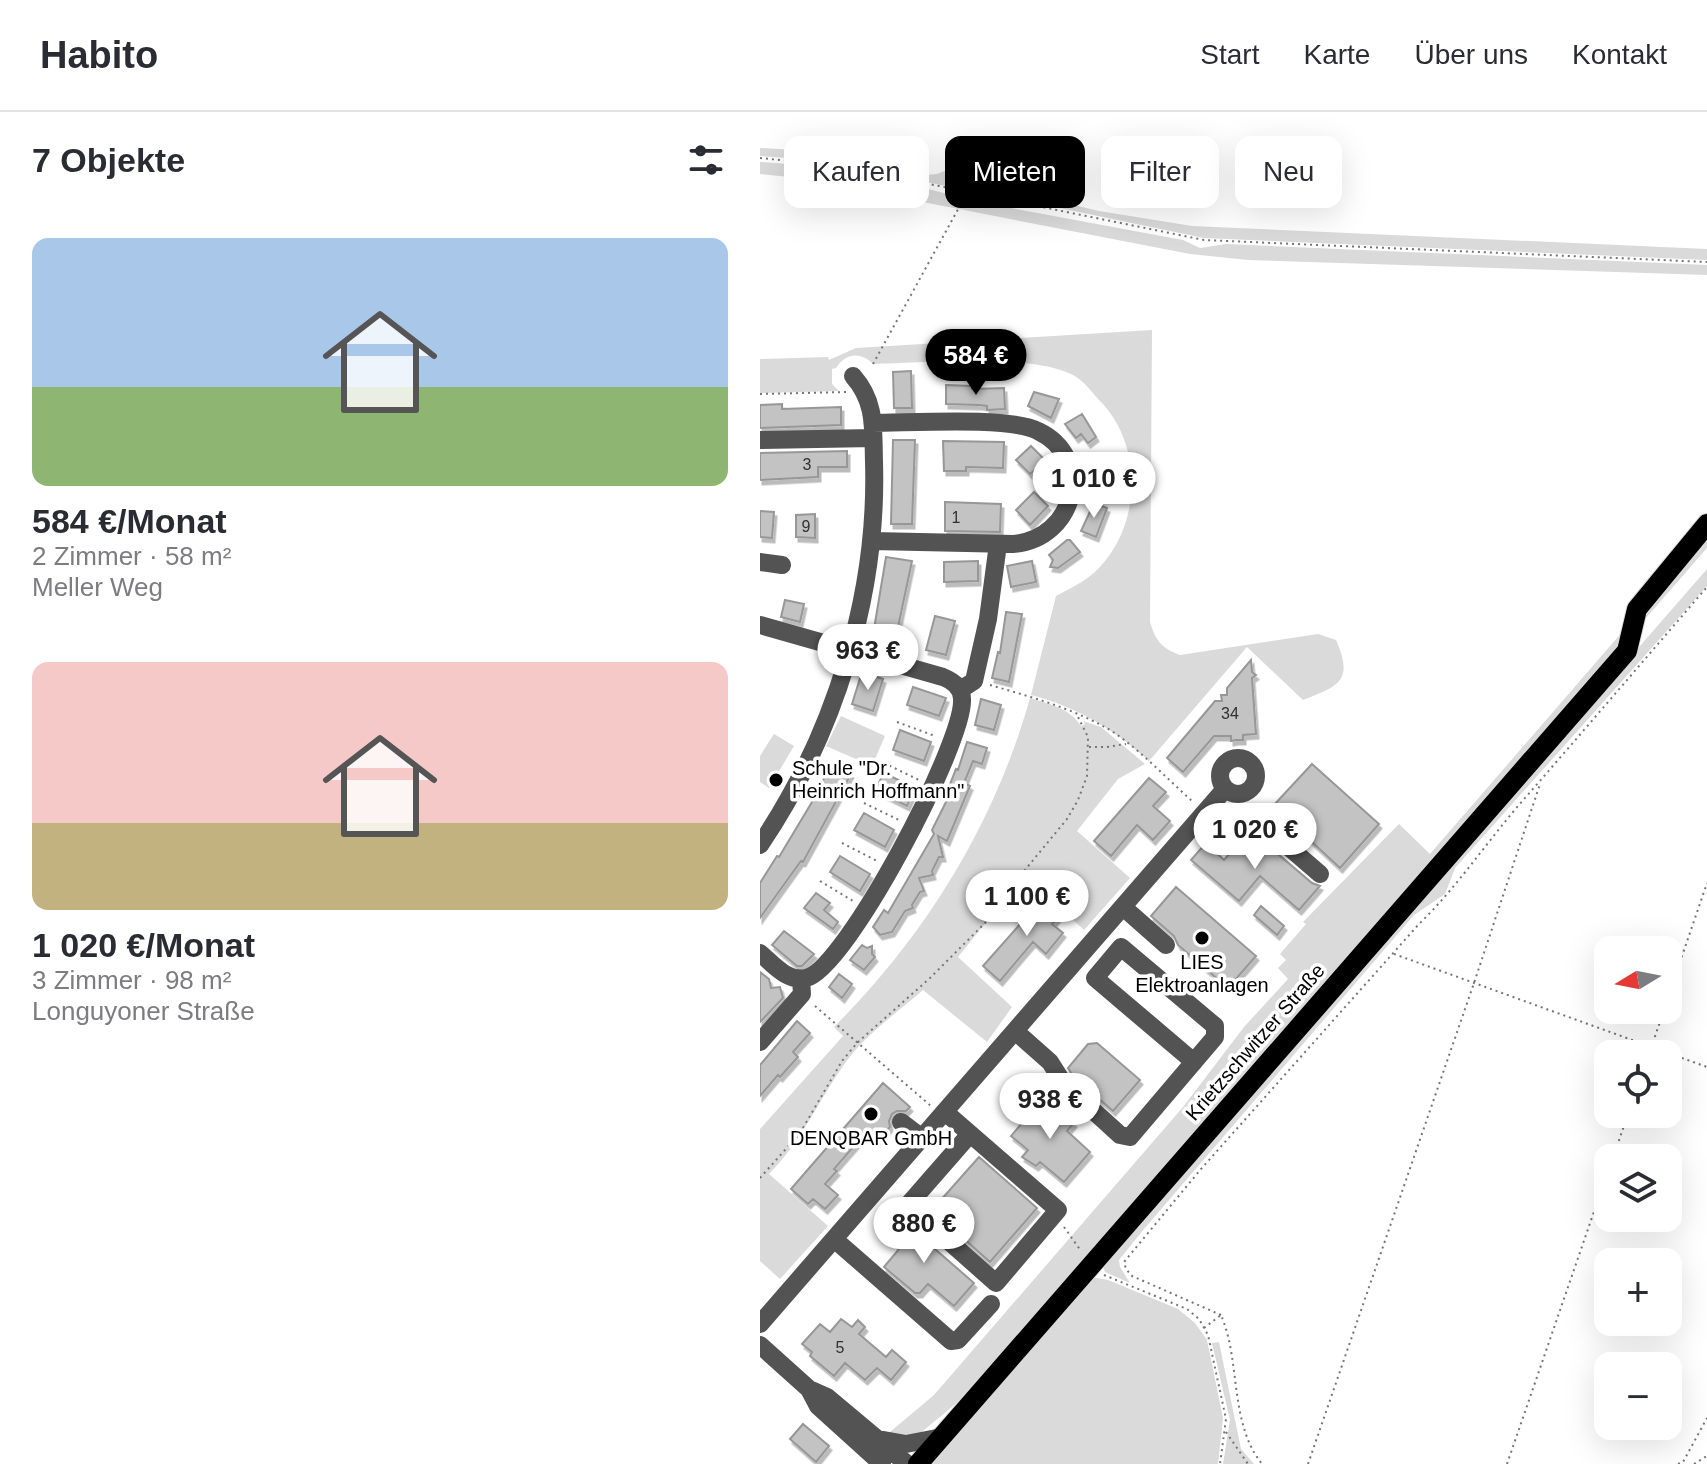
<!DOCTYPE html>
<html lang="de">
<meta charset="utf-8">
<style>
body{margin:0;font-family:Arial,sans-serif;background:#f7f7f7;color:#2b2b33;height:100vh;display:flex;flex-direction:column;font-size:30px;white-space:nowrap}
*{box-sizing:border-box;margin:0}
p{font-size:26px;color:#7c7c81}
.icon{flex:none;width:44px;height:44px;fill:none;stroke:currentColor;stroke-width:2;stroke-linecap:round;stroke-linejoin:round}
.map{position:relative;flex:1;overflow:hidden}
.panel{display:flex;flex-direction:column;background:#fff;width:760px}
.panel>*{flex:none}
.hud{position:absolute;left:24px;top:24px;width:760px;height:72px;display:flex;gap:16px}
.needle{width:52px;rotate:260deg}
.fabs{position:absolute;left:834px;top:824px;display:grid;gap:16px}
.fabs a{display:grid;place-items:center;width:88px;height:88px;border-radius:16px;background:#fff;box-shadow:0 8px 32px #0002;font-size:40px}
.price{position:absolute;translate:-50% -68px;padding:0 18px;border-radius:28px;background:#fff;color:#222;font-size:26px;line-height:52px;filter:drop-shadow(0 2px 4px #0008)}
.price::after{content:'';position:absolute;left:50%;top:48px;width:24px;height:18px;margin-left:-12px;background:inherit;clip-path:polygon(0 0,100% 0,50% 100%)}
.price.current{background:#000;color:#fff}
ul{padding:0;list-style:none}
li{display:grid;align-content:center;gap:16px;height:424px;padding:0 32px}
li span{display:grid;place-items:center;height:248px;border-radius:16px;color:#555}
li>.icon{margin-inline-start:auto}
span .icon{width:144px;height:144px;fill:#fffc;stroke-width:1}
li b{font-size:34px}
h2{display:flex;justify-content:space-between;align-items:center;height:96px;padding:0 32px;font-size:34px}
.pill{padding:0 28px;border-radius:16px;background:#fff;box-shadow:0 8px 32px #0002;font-size:28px;line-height:72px}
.pill.current{background:#000;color:#fff}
header{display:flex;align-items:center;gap:48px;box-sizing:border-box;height:112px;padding:0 40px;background:#fff;border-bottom:2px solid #e1e1e2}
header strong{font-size:38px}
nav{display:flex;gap:44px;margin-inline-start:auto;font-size:28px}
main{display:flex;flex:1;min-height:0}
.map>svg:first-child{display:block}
</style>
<header>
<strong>Habito</strong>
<nav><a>Start</a><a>Karte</a><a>Über uns</a><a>Kontakt</a></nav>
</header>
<main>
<section class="panel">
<h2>7 Objekte<svg class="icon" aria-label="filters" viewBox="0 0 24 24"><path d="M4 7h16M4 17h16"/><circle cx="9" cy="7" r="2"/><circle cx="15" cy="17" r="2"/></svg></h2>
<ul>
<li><span style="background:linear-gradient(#a9c7e8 60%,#8fb573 0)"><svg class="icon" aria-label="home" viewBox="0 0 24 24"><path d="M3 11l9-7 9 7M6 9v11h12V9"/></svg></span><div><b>584 €/Monat</b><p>2 Zimmer · 58 m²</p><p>Meller Weg</p></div></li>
<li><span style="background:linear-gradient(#f6c9c9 65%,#c2b280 0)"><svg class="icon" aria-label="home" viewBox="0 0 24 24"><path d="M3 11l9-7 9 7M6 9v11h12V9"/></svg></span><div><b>1 020 €/Monat</b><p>3 Zimmer · 98 m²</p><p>Longuyoner Straße</p></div></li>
</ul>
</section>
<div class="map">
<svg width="947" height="1352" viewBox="0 0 947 1352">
<defs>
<filter id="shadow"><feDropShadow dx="2.5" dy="4.5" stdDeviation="0" flood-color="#0004"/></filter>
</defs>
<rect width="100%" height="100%" fill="#fff"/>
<!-- green -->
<path fill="#dadada" d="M0,36L36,38L99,50L152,64L177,62L197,54L200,65L212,69L339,99L432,114L947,137V148L444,126L213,78L205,74L191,75L58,48L0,44Z
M0,50C71,54 140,68 208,88L423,128L440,136L466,132L947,153V163L488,148L430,142L39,66L0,62Z
M392,218L390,510C396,529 401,536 420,543L558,522L576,528C594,569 579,574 543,588L487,535L389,649C354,617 317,595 271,583L296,484C315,474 332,466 345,449C382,404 381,329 339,288C332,280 323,268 313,263C269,241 165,251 113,252C101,239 85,241 76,256L72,257V272L79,279L0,281V247L68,245L69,248L96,236Z
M947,422V436L215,1276L158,1323L124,1325L174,1283L423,995L484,915L528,867L518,856L526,848L520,842L546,812L543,810L639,712L670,742Z
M947,457V474L695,756L685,782L654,803L384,1117L359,1148L360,1155L370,1171L345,1160L342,1152Z
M270,586C289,592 310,596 321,614L325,612L323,609L341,615L385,652L358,667L317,719L370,766L324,818L264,763L198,845L252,895L227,930L163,878C138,900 106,922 86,950C59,987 42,1029 9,1062L68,1114L20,1167L0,1149V1017L83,924L74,915C166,823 235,711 270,586Z
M81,604L125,624L112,654L66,634Z
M14,622L34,634L9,676L0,670V644Z
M331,1165L348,1168L418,1197L435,1211L447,1228L463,1306L458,1352H172Z
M459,1230L481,1337L494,1352H463L470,1308L452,1231Z"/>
<!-- building -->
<path fill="#c3c3c3" stroke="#979797" stroke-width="2" filter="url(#shadow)" d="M151,259L152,296H134L133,260Z
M186,273L212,274V277L244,276L245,297L227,298V294L219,293L186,292Z
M274,280L299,287L291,306L268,294Z
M22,292V297L81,295V313L0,316V293Z
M322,302L336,325L328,331L321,322L316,326L305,312Z
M133,328H155L152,412H131Z
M183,329L244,330L243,356L206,355V359H184Z
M271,334L286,349L270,362L256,348Z
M87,339V355H58V365L0,368V341Z
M350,346L354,373L336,376L332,349Z
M274,380L288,394L270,413L256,398Z
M185,390L241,392L240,420L185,419Z
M334,391L347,396L336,425L321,419Z
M0,399L14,400L12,426L0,425Z
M55,402V426L36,425V403Z
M307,428H310L320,440L298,456L290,455L293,448L289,443Z
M126,445L152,449L134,534L112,529Z
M218,449V469L184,470V450Z
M272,449L276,470L251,475L247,454Z
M25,488L44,492L40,510L21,505Z
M246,500L262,502L249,570L232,566L238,540L240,541Z
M175,504L195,509L186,543L166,538Z
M491,548L492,560L496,563L492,566L496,622L483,623V628H476L471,629V624H454L423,660L407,646L455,589H462L461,583H467V576Z
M102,560L123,567L113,599L92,592Z
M153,575L186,586L179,604L147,593Z
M221,587L241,593L234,618L215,613Z
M140,618L171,630L164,649L133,638Z
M207,630L227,636L222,652L213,649L204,671L210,674L187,729L178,724L183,745H179L172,759L173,763L159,766L164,779L160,780L152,793L153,796L145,799L132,820L120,823L113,815L124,798L128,801L174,722L172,718L188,686L185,685L196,657L198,658Z
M71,652L91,662L43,750L41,749L0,806V771L17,744L19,745L55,685Z
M552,652L619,712L580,756L513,694Z
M124,661L155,676L147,694L115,678Z
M389,666L406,680L393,694L410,709L393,728L377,713L351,744L334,729Z
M104,701L134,718L125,735L94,718Z
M488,720H492L552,771L560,774L539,798L500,764L479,789L431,748L446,731L464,748Z
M80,744L110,762L100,779L70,760Z
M416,775L496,844L468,876L418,833L414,824L391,804Z
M56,781L70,791L64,798L78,810L73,817L44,796Z
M285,784L303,799L292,812L303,821L286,842L273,830L240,869L223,854Z
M501,794L524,814L517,823L494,803Z
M24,819L54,842L42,854H37L12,833Z
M102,833L107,836L112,834V842L115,845L104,858L90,848Z
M0,860L9,867L11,876L20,875L23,886L0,910Z
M79,862L92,872L82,886L69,875Z
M37,909L50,921L33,940L38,945L20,965L18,963L0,984V953Z
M337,931L380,968L353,999L313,964L308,956L328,932Z
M123,971L150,995L146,999H137L132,1002L129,1009L130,1015L120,1027L109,1017L74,1057L77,1059L65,1072L78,1083L65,1097L53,1087L48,1092L31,1077Z
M281,985L296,1006L300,1000L314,1011L307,1019L330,1040L304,1070L280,1050L276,1054L262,1045L268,1038L251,1024L268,1004L263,998Z
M219,1045L277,1096L230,1150L172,1098Z
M137,1104L214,1171L194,1194L168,1172L160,1181H155L124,1155L140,1136L123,1122Z
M81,1207L92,1215L98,1208L105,1215L99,1222L126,1245L132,1238L146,1250L131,1268L117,1256L105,1268L85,1251L74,1264L50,1244L52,1240L42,1232L60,1212L70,1220Z
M43,1312L69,1334L56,1350L30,1327Z"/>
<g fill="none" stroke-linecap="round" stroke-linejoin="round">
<defs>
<path id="major" d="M158,1352L867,539L877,497L947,412"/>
</defs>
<!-- major casing -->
<use href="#major" stroke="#dbdbdb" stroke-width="22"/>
<!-- path -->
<path stroke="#757575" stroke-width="2" stroke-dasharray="2 4" stroke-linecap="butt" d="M0,46L81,54L444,128L947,150
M113,252L207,81
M0,282L86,280
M230,573C268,584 305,594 341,613C371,628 406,666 432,689
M137,610L175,624
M329,635H347L366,632
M124,651L159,668
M104,691L139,708
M82,731L117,749
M60,769L93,789
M634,842L947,955
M908,885L947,771
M55,894L171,994
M889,942L904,898
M853,1046L868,1002
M0,1066L40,1021L82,949L97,931L170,866L233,803L251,775L307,707L318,688L327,664L328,625L317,603
M304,1115L321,1139
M344,1163L427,1197L439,1207L448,1223L466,1307L460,1352
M461,1203L372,1164L366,1157L364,1150L441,1057L659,812C696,776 724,734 758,694C821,622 884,548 947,475
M444,1216L461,1203C481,1249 469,1311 502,1352
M466,1320L488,1352
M548,1352L714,871L780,672
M747,1352L848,1059
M918,1352L923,1350L947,1306
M934,1352L947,1344"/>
<!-- minor -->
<path stroke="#535353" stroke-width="18" d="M0,328L113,326
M112,429L253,432C316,427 335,346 278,319C249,304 150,311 113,311
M0,450L22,453
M0,513L183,565C193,569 202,575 202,587C205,630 86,857 46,866C27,870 13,852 0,841
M200,578L214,569L228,507L238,432
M460 664a18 18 0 1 1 36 0a18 18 0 1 1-36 0Z
M445,701L457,712L494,705L560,762
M0,733C75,622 118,483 114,350C113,316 116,290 93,264
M363,795L406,833
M255,919L290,950L304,972L360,1023L370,1025L455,925V914L361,835L335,866L434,950
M0,930L42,882L41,867
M185,1000L298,1098L236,1171L148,1093L210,1022
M141,1010L162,1026
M74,1127L191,1229L198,1228L231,1192
M0,1212L465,677
M0,1233L49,1277L67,1285L147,1352
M49,1277L58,1294L122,1352
M118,1327L146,1332L182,1325"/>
<!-- major -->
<use href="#major" stroke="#000" stroke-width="20"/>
</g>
<!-- markers -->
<g fill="#000" stroke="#fff" stroke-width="3">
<circle cx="16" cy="668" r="8"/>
<circle cx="442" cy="826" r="8"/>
<circle cx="111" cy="1002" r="8"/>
</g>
<g text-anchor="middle" stroke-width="7" stroke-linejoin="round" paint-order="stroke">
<!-- number labels -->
<g font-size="16" fill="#313131">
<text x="47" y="358">3</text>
<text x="196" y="411">1</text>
<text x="46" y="420">9</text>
<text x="470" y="607">34</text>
<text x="80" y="1241">5</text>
</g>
<!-- poi labels -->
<g font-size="20" fill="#000" stroke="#fff">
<text x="32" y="663" text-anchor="start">Schule "Dr.<tspan x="32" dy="23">Heinrich Hoffmann"</tspan></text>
<text x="442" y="857">LIES<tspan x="442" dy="23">Elektroanlagen</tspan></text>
<text x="111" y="1033">DENQBAR GmbH</text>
</g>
<!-- street labels -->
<g font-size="20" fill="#000" stroke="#fff">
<text transform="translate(495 930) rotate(-49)" y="7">Krietzschwitzer Straße</text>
</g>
</g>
</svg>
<div class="fabs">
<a><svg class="needle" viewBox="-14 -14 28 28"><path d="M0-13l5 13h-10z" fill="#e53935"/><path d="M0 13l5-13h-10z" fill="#7c7c81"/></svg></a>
<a><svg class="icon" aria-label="locate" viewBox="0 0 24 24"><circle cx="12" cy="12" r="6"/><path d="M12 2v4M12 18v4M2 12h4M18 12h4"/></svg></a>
<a><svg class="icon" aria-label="layers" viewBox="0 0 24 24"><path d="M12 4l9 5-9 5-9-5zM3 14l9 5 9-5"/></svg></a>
<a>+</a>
<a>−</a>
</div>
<b class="price current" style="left:216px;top:285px">584 €</b>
<b class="price" style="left:334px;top:408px">1 010 €</b>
<b class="price" style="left:108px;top:580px">963 €</b>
<b class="price" style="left:495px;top:759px">1 020 €</b>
<b class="price" style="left:267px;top:826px">1 100 €</b>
<b class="price" style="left:290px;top:1029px">938 €</b>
<b class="price" style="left:164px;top:1153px">880 €</b>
<div class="hud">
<a class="pill">Kaufen</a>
<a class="pill current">Mieten</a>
<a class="pill">Filter</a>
<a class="pill">Neu</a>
</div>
</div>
</main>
